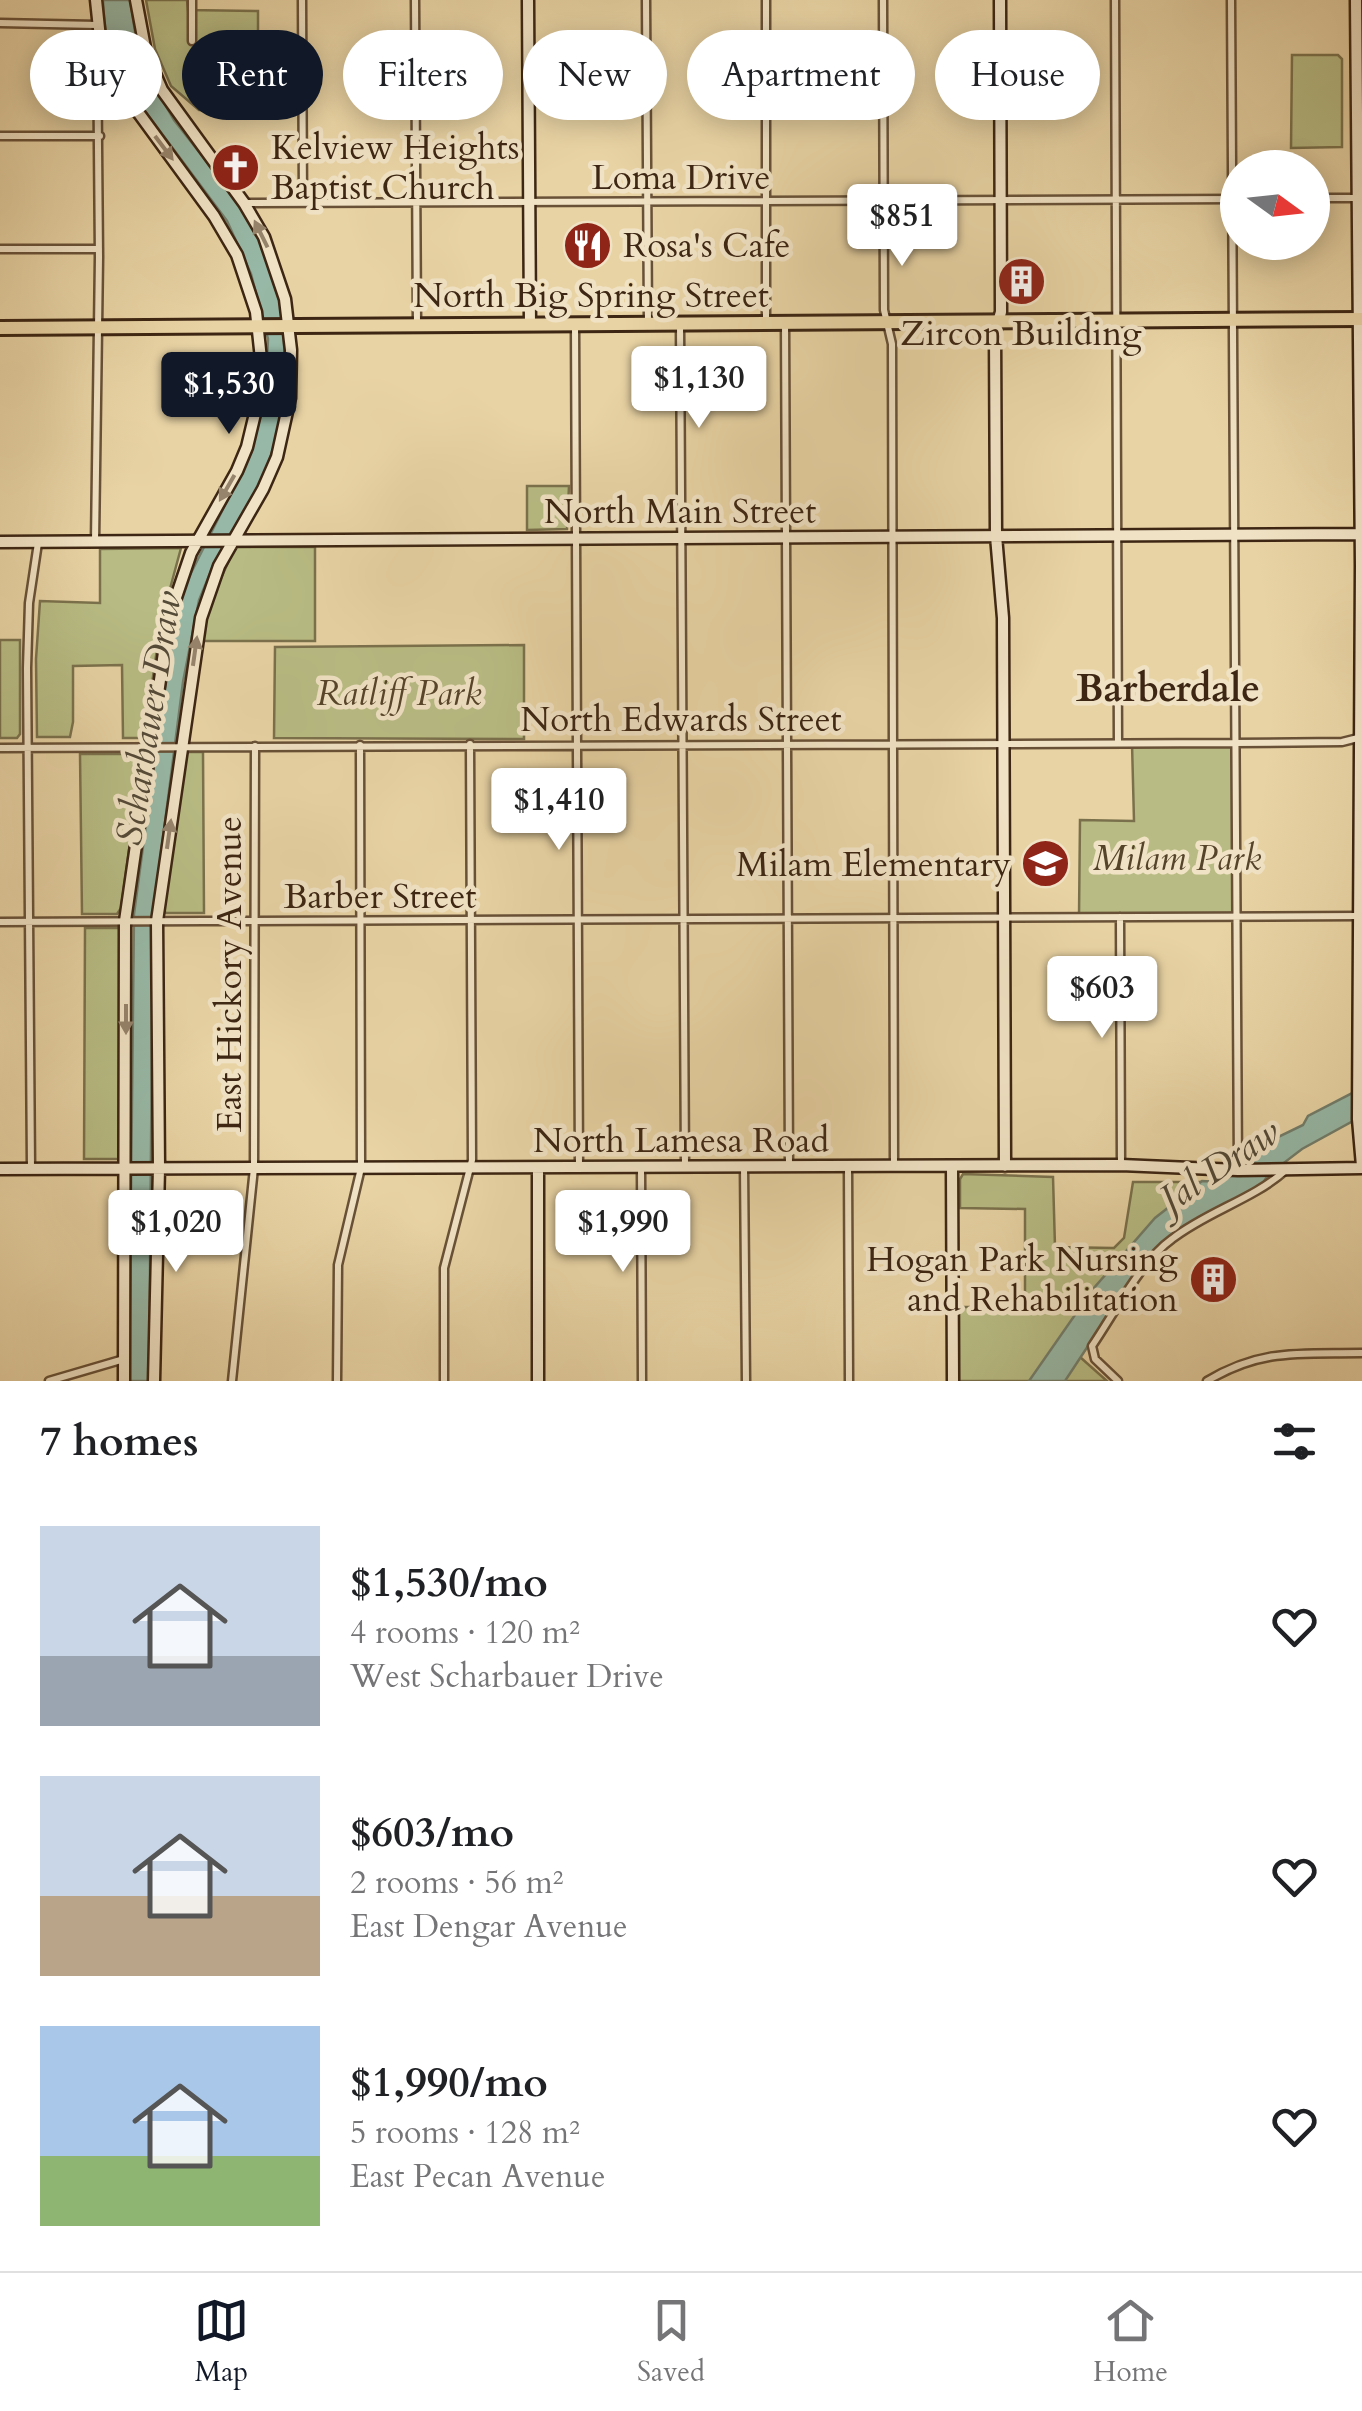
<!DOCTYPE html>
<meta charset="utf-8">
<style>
body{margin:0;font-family:Cardo,serif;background:#f2f2f2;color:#202124;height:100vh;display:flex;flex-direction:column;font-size:38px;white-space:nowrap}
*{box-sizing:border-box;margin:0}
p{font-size:32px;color:#757577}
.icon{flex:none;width:55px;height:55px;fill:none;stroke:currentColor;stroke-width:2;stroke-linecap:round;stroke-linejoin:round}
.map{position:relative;height:1381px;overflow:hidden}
.drawer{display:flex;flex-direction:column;background:#fff;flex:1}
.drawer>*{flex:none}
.top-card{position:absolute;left:30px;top:30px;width:1302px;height:90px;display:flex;gap:20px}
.needle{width:65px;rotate:105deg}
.controls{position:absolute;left:1220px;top:150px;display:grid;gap:20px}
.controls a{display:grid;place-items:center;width:110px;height:110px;border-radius:50%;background:#fff;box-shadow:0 5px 25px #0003;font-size:50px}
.price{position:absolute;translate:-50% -85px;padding:0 22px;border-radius:10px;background:#fff;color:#222;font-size:32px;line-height:65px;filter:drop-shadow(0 2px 5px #0008)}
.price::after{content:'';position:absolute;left:50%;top:60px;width:30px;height:22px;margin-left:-15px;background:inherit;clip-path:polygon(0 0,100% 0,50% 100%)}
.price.selected{background:#111827;color:#fff}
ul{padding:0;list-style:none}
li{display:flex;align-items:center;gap:30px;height:250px;padding:0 40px}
li span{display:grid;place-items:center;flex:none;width:280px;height:200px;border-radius:0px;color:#555}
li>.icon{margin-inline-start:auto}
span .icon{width:120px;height:120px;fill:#fffc;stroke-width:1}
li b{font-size:42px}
h2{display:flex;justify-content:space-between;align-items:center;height:120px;padding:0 40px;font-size:42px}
.pill{padding:0 35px;border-radius:45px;background:#fff;box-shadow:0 5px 25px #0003;font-size:35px;line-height:90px}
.pill.selected{background:#111827;color:#fff}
.tabs{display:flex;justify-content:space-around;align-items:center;height:140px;border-top:2px solid #e0e0e0;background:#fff;font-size:28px;color:#757577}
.tabs a{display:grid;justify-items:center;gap:5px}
.tabs .selected{color:#111827}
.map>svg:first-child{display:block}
</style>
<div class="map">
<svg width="1362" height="1381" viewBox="0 0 1362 1381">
<rect width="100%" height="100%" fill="#e8d3a4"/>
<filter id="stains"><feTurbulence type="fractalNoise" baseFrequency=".002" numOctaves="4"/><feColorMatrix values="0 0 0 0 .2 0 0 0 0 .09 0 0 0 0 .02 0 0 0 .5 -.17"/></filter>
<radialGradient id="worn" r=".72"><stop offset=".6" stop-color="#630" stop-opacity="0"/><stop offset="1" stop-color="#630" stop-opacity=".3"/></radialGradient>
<!-- green -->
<path fill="#b8bc84" stroke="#7a714c" stroke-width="2.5" d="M146,0H187L188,10L258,11V41L245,42L242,111L199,110L171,86L155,49Z
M1292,55H1338L1342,59V147L1291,148Z
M527,486H569L567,529L527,530Z
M235,547H315V641H202L209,605Z
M181,548L161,622L144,738H123L122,665L73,666V722L70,737H37L36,659L40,601L100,603V549Z
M0,640H20V734L17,738H0Z
M524,645V739L274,738L275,647Z
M1132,743H1234L1235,916L1079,917L1080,820L1134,821Z
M189,752H203L204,913H166L163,910L185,755Z
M80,754H140L142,756L121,908L117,914H82Z
M85,928H119L123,932L121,1159H84Z
M963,1174L1053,1177L1055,1247L1114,1248L1124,1238L1133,1182H1221L1250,1191L1172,1235L1111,1311L1080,1357L1107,1381H959V1307H1025V1209L960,1208V1179Z"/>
<!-- water -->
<path fill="#97b8a6" stroke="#737e6b" stroke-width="2.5" d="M103,0H130L136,38L154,85L174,120L240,204L262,244L282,309L286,380L276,440L267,467L255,495L213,566L199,600L183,682L153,915L149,1381H129L134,914L162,705L178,609L188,579L251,453L265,398L268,339L251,274L227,221L124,83C109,56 104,31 103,0Z
M1362,1088V1116L1302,1149L1268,1175L1261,1186L1201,1216L1172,1235L1111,1311L1065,1381H1029L1093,1289L1155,1218L1202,1181L1221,1182L1238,1172L1278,1137L1303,1125L1308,1116Z"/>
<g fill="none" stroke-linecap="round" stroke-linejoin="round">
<defs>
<path id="street" d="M192,0V41
M302,0L303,203
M415,0L417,324
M646,0L648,323
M766,0V322
M883,0L884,310L892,344L894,1166
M1115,0L1118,743
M1231,0L1238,1170
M0,23L97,25
M0,136H100
M1312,198H1357
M246,203L1238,199
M0,249H99
M785,323L789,1166
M680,324L685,1166
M575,326L579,1168
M95,541L99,257L97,37
M0,748L1234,743L1342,742L1362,737
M1120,917L1121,1165
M0,922L1359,916
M744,1167L746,1381
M848,1167L849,1381
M31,1168L27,668L29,603L38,543
M641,1168L642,1381
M49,1381L124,1359
M232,1381L254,1168L255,746
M337,1381L338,1265L361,1168L360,745
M444,1381V1268L472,1160L470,744
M1118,1381L1095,1359L1092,1346C1114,1314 1141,1261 1172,1239C1208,1211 1252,1200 1286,1170
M1207,1381C1262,1348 1301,1354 1362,1353"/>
<path id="secondary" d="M96,0L100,38L116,82L214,216L237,255L256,312L261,359L259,397L247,447L237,471L191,553L169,618L125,921L124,1381
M136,0L146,53L162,90L244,203L264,237L285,299L291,350L290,398L277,457L263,489L219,566L201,618L157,921L159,1168L154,1381
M528,0L530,325
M1000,0L1001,312L995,332L996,536L1003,618L1005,1166
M1356,0L1361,566L1358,1119L1362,1166
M0,542L1360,534
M952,1166L953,1381
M538,1168V1381
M0,1169L1121,1165L1238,1170L1362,1168"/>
<path id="highway" d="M0,328L1362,319"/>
</defs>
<!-- street casing -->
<use href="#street" stroke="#685137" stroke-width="11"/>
<!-- secondary casing -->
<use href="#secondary" stroke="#3d2613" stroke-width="15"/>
<!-- highway casing -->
<use href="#highway" stroke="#3d2613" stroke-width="18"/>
<!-- street -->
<use href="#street" stroke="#f0e2c4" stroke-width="6"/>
<!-- secondary -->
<use href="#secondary" stroke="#f0e2c4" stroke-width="10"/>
<!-- highway -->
<use href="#highway" stroke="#e8d3a4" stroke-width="12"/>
</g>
<!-- one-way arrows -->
<defs><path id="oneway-solid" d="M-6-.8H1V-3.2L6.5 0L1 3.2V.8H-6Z" transform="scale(2.5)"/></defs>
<g fill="#96846c">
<use href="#oneway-solid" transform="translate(164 148) rotate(53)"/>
<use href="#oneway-solid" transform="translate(261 234) rotate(-116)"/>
<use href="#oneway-solid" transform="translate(227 488) rotate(120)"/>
<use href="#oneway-solid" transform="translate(195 651) rotate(-82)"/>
<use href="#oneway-solid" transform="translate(169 834) rotate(-82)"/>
<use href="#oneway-solid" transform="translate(126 1019) rotate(90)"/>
</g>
<!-- icons -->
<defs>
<symbol id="church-disc" viewBox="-11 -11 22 22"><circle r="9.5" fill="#8f2418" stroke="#f0e2c4"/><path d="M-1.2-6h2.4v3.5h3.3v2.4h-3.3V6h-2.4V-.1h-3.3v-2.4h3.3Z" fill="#fff"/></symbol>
<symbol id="restaurant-disc" viewBox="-11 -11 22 22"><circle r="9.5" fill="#8f2418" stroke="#f0e2c4"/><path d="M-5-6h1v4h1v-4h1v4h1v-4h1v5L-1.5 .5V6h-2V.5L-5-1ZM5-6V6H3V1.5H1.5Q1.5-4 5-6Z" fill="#fff"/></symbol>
<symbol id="building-disc" viewBox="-11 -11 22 22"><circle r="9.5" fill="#8f2418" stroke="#f0e2c4"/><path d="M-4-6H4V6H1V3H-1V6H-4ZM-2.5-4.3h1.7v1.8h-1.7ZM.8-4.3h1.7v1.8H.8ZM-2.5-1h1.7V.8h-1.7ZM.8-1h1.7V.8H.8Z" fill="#fff"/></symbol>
<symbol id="school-disc" viewBox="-11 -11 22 22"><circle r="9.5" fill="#8f2418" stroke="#f0e2c4"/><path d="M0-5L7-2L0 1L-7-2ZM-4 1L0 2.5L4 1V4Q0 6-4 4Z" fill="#fff"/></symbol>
</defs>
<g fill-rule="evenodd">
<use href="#church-disc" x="208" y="140" width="55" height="55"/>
<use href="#restaurant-disc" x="560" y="218" width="55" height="55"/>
<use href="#building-disc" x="994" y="254" width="55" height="55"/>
<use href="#school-disc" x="1018" y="836" width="55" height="55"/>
<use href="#building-disc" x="1186" y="1252" width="55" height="55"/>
</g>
<g text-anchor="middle" stroke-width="9" stroke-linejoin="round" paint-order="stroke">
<!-- poi labels -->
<g font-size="35" fill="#3d2613" stroke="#f0e2c4" text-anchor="start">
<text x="271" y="159">Kelview Heights<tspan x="271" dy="40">Baptist Church</tspan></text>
<text x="623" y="257">Rosa's Cafe</text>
<text x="1021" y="345" text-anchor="middle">Zircon Building</text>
<text x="1011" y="876" text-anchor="end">Milam Elementary</text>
<text x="1178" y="1271" text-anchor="end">Hogan Park Nursing<tspan x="1178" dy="40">and Rehabilitation</tspan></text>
</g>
<!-- street labels -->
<g font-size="35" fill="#3d2613" stroke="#f0e2c4">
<text x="681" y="189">Loma Drive</text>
<text x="591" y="307">North Big Spring Street</text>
<text x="680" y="523">North Main Street</text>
<text x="681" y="731">North Edwards Street</text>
<text x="380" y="908">Barber Street</text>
<text transform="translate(229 974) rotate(-90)" y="12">East Hickory Avenue</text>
<text x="681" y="1152">North Lamesa Road</text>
</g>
<!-- park labels -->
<g font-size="35" font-style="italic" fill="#56442a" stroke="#f0e2c4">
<text x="399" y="705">Ratliff Park</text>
<text x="1177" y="870">Milam Park</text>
</g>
<!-- neighbourhood labels -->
<g font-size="38" font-weight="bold" fill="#3d2613" stroke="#f0e2c4">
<text x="1168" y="701">Barberdale</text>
</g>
<!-- water labels -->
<g font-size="38" font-style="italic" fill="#544a38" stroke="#f0e2c4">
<text transform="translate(148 718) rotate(-81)" y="13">Scharbauer Draw</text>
<text transform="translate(1219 1165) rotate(-34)" y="13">Jal Draw</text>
</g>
</g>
<rect width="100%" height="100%" filter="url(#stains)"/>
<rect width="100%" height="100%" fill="url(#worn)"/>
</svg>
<div class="controls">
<a><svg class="needle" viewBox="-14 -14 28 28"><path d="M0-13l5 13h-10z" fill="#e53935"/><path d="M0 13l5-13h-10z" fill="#757577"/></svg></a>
</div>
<b class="price" style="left:902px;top:269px">$851</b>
<b class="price" style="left:699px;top:431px">$1,130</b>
<b class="price selected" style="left:229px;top:437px">$1,530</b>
<b class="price" style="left:559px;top:853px">$1,410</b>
<b class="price" style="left:1102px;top:1041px">$603</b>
<b class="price" style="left:176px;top:1275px">$1,020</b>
<b class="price" style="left:623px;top:1275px">$1,990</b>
<div class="top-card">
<a class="pill">Buy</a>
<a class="pill selected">Rent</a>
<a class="pill">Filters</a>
<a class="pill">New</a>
<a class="pill">Apartment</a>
<a class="pill">House</a>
</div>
</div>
<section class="drawer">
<h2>7 homes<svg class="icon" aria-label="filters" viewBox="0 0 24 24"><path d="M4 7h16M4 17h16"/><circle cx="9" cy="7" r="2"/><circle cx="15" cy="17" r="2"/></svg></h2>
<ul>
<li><span style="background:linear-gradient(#c9d6e8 65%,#9aa5b1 0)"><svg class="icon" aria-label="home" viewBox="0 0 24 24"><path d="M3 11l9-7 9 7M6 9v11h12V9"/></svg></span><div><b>$1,530/mo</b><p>4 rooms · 120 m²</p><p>West Scharbauer Drive</p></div><svg class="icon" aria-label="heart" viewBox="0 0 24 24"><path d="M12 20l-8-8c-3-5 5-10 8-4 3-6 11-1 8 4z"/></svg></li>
<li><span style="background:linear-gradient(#c9d6e8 60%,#b9a48a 0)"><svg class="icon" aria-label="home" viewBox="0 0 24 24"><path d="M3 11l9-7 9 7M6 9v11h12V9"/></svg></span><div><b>$603/mo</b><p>2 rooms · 56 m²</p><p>East Dengar Avenue</p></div><svg class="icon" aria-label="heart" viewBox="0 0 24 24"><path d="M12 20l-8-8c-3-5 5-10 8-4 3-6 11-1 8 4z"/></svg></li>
<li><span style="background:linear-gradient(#a9c7e8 65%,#8fb573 0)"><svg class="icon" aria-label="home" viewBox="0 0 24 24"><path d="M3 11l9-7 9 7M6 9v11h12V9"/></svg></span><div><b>$1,990/mo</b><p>5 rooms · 128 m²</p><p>East Pecan Avenue</p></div><svg class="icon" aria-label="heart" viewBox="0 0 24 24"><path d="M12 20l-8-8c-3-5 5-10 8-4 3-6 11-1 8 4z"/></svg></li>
</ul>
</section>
<nav class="tabs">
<a class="selected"><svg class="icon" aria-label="map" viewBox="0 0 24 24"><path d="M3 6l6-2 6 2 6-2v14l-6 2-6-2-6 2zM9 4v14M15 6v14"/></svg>Map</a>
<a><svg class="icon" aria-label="saved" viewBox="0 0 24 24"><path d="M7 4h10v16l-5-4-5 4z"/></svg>Saved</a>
<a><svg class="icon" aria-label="home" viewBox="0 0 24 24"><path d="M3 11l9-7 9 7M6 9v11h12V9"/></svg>Home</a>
</nav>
